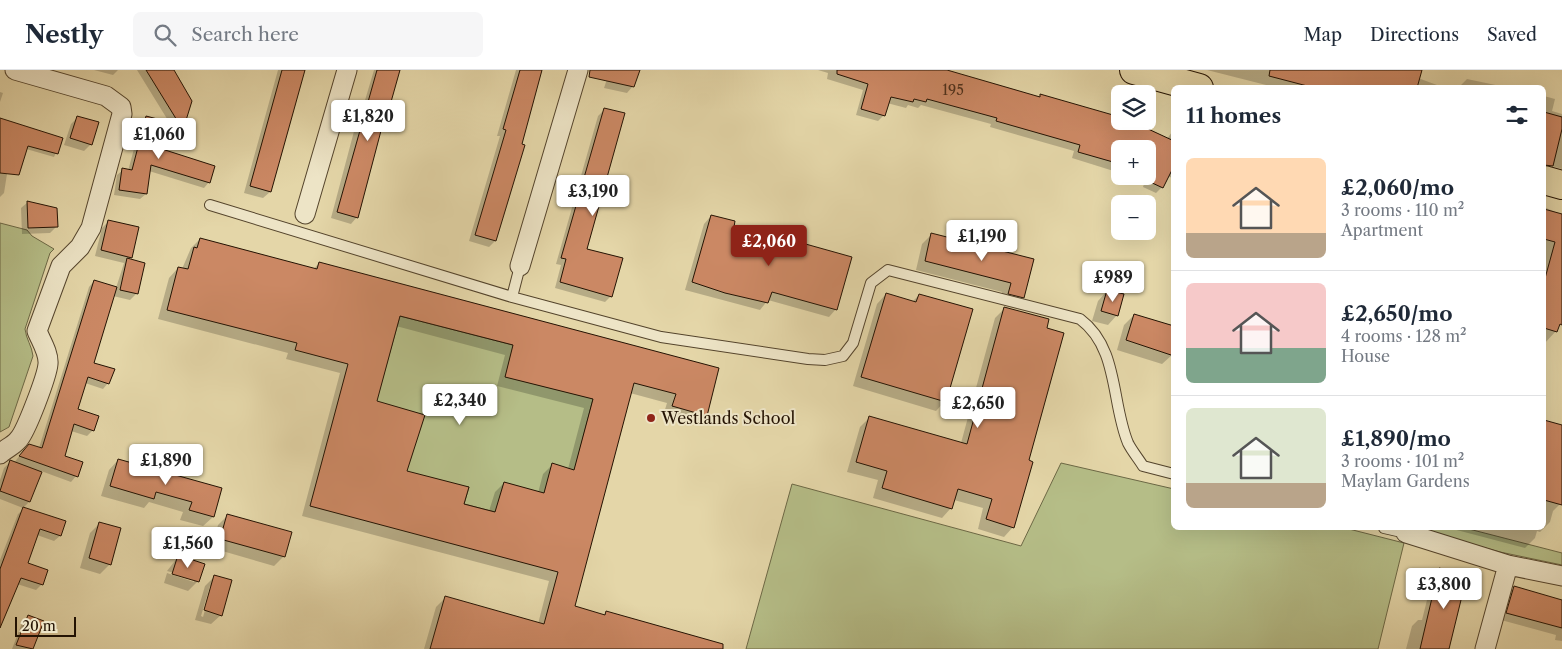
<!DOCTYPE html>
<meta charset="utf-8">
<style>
body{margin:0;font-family:"Libre Caslon Text",serif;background:#f6f6f7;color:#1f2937;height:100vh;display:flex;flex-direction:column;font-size:19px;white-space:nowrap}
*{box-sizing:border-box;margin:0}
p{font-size:16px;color:#747a83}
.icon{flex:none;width:28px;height:28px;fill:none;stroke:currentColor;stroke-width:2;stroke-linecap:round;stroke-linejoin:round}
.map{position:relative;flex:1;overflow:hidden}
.drawer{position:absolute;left:1171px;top:15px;width:375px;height:445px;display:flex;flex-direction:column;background:#fff;border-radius:8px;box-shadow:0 5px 20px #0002}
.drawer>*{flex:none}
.tools{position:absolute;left:1111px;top:15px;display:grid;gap:10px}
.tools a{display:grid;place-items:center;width:45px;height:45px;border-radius:8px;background:#fff;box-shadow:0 5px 20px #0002;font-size:25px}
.scale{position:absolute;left:15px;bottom:12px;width:61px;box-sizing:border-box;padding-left:5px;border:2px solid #241303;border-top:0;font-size:14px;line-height:18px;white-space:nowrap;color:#241303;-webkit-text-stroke:4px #ede4c6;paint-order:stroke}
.price{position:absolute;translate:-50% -42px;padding:0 11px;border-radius:5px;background:#fff;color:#222;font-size:16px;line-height:32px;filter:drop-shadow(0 1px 2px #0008)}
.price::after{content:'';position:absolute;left:50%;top:30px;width:15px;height:11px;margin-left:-8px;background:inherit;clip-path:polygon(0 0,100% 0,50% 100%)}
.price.on{background:#8f2418;color:#fff}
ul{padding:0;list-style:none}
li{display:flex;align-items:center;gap:15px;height:125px;padding:0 15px}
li+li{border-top:1px solid #e0e1e3}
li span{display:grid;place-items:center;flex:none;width:140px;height:100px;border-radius:8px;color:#555}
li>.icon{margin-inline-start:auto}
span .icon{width:60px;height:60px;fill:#fffc;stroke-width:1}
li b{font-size:21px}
h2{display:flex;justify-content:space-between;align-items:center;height:60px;padding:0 15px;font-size:21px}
header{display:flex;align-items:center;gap:30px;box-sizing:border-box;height:70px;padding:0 25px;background:#fff;border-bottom:1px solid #e0e1e3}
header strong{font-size:24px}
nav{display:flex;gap:28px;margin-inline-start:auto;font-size:18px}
.search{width:350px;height:45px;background:#f6f6f7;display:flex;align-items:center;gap:12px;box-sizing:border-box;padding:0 18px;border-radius:8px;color:#747a83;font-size:19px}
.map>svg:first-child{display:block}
</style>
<header>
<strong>Nestly</strong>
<div class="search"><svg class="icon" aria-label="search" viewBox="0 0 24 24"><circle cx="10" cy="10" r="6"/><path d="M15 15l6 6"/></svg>Search here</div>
<nav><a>Map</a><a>Directions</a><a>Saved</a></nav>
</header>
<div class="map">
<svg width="1562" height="579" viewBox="0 0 1562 579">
<rect width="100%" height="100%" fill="#e4d6a8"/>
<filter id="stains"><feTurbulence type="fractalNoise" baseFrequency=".004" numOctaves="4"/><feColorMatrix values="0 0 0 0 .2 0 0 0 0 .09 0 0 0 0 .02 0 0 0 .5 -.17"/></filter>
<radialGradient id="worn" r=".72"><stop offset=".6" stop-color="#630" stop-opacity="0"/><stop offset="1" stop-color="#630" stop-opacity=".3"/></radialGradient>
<!-- green -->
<path fill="#b5bd87" stroke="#6c6845" d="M0,153L27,160L32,166L54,179L50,183L25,259C26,269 32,276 33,286L9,357L0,362Z
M400,246L513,275L593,329L555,477L514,447L464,434L469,417H352Z
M1061,393L1174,419V458H1345L1404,473L1378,579H746L792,414L1021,476Z
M1414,458H1465L1562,483V495L1500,482Z"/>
<!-- shadow -->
<path fill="#0003" fill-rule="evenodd" d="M94,0H118L113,5Z
M137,0H171L191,31L182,59L177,65Z
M278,0H304L270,122L263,128L244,123Z
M374,0H399L386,41L357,147L351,154L331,148L357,50L360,47Z
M516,0H542L495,171L489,177L469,171L500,66H497Z
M610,0H638L633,16L627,23L604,18Z
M818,0H938L1039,28L1041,25L1120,49V51L1167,69L1174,59V109L1168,106L1162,117L1156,123L1143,117L1144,114L1127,106H1148V79H1120V103L1072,88L1074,81L990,57L991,54L921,35L918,38L908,35L906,38L887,33L884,45L878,51L856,45L863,20L827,9L828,3Z
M1207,0H1420L1418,8L1445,18H1278Z
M1467,9L1505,17L1508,18H1458Z
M0,22L3,23L0,32Z
M1544,26L1555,29L1552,41L1562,44V99L1544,94Z
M604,40L585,179L611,226L605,232L555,218L561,195L556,194L598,46Z
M78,47L91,74L84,81L64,75L71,54Z
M146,48L161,80L209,112L204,118L149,101L146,124L140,129L114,125L117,105L123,100L128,101L141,53Z
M62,69L54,87L16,76Z
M0,102L7,104L4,123L0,127Z
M28,132L56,157L50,163L22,164L21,138Z
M1544,137L1562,145V243L1556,261L1544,274Z
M711,146L732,158L799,177L802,174L836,239L829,247L768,230L760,240L685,220L704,154Z
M109,151L131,187L129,190L136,224L130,230L113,226L93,293L108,313L103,319L85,313L77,340L93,360L87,366L71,361L63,386L76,406L71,412L41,401L29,432L23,438L0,429V410L4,398L11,391L14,393L23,381L39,378L89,217L94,211L116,218L124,193L95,186L102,158Z
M932,164L1032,190L1023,227L1013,236L999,233L1002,222L916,200L922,174Z
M200,169L313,200L319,193L718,299L706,345L696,354L663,346L667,333L630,323L573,537L603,546L606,542L713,572L712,579H424L436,537L445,528L538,554L549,511L302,446L340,303L286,289L288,283L158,249L169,208L178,198L182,199L191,178ZM396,256L505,285L497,316L584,338L568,399L552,395L543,404L538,423L504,413L495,422L489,441L463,435L406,402L375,332Z
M1107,221L1117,245L1108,255L1092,251L1098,231Z
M886,224L912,232L919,225L945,331L936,341L853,316L877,234Z
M1005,238L1027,391L1013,457L1004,467L978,459L983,438L954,430L951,438L942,448L873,428L878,410L847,402L860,357L870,347L961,373L995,248Z
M1134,245L1174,256L1172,285L1162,294L1117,280L1124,255Z
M1544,351L1562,356V427L1560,434L1553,441L1550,452L1540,462L1537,461L1535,468L1525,478L1449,458H1544Z
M118,390L220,419L213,447L203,456L180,450L183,442L149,432L144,438L101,426L109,400Z
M24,439L60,466L54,471L37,465L26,494L42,514L36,520L17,514L0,541V490L18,444Z
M228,445L284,486L274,496L212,478L218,455Z
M99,454L110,494L100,504L80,498L90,463Z
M178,487L198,511L188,521L164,513L167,503L194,512V509L167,501Z
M1439,500L1466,506L1447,579H1406L1412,556L1418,550H1422L1433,506Z
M215,506L221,545L211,554L195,550L205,516ZM210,516H212L203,547L201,546Z
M1514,518L1562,536V571L1555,570L1556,565L1501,550L1508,524Z
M28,547L42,552L32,579H12L22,553Z"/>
<!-- building -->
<path fill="#cb8864" stroke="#241303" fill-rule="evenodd" d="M146,0H174L192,31L183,60Z
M282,0H305L271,122L250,116Z
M377,0H400L389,39L387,38L358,148L337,142Z
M520,0H542L522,74L525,75L496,171L475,165L506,60L503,59Z
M590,0H640L634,17L589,7Z
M837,0H947L1040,27V24L1120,47V51H1131L1174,71V96L1163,118L1148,111L1150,108L1146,106L1148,79H1120V94L1078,82L1080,75L996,51L997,48L927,29L926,32L914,29L913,32L891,27L885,46L861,39L868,14L837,4Z
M1270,0H1422L1417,18H1315L1269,6Z
M604,38L625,43L587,179L623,188L612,227L560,212L566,189L561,188Z
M1544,42L1562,47V59L1553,96L1544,95Z
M77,46L99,52L92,75L70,68Z
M146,46L169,52L162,79L215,96L210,113L151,95L147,124L119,120L122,98L132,100Z
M0,48L63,68L58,84L28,76L19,105L0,103Z
M27,131L57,138L58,157L28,158Z
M1544,139L1562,144V255L1560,254L1557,262L1544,258V212L1555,172L1544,169Z
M711,145L735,151L734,157L801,176L802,173L852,187L837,240L772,222L768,233L725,223L692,212Z
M108,150L139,157L132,188L101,180Z
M931,163L1034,189L1024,228L1008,224L1011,213L925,191Z
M200,168L317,199L319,192L719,298L707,346L672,336L676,324L634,313L575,536L605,545L606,541L723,574V579H430L445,526L544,554L558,502L310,436L348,294L295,280L297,273L167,240L178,197L188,199L194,177L197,178ZM400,246L513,275L505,307L593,329L574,400L552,393L544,423L504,412L495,442L464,434L469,417L407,401L425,345L377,331Z
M127,188L145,193L138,224L120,220Z
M94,210L117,217L94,293L115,299L109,314L88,307L78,339L99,346L94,361L74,354L65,386L83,392L78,407L19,386L29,374L42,378Z
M1107,220L1124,224L1118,246L1101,241Z
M886,223L916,232L919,224L973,239L946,332L861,307Z
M1004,237L1049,249L1047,258L1064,263L1029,390L1033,392L1014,458L986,449L992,429L958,419L952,439L882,418L887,401L856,392L869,346L967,374Z
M1134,244L1174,256V286L1126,270Z
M1544,350L1562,355V435L1544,430Z
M118,389L222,418L214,447L189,440L192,432L156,422L154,429L110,416Z
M10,390L42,402L30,432L0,421Z
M23,437L66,451L61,466L40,459L28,493L48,500L43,515L21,508L0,558V499Z
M227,444L292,462L285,487L220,469Z
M99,452L121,458L111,495L89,488Z
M178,485L205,494L199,512L172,504Z
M1439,498L1467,505L1461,530L1449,579H1420Z
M214,505L232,510L222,546L204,540Z
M1514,516L1562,530V558L1506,543Z
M28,545L44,551L33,579L16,575Z"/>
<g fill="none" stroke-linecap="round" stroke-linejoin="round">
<defs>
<path id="lane" d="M210,135L512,227
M520,196L512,227L661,267L808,289L825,290L843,286L853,273L871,213L888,200L1080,249C1119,278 1111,332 1128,373C1132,381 1138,388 1143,396L1174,404
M1384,458L1406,463"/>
<path id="street" d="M305,144L347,0
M520,196L578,0
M0,384C5,379 13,376 18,370C26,362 47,306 48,294C49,283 41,271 37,261L61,196L80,177L91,158L122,44L121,37L106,26L15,0
M1406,463L1508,495
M1485,579L1508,495L1562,506"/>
<path id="primary" d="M1134,0L1199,18
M1544,110L1562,115"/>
</defs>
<!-- lane casing -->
<use href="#lane" stroke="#54442c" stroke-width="12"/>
<!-- street casing -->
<use href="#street" stroke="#54442c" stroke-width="21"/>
<!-- primary casing -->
<use href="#primary" stroke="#241303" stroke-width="30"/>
<!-- lane -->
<use href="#lane" stroke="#ede4c6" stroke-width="10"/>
<!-- street -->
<use href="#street" stroke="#ede4c6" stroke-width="19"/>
<!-- primary -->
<use href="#primary" stroke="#e4d6a8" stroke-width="28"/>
</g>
<!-- markers -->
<circle fill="#8f2418" stroke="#ede4c6" stroke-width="2" cx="651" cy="348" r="5"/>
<g text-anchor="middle" stroke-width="4" stroke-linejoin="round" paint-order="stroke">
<!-- number labels -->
<g font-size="14" fill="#4e301b">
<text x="953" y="25">195</text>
</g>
<!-- poi labels -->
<g font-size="16" fill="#241303" stroke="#ede4c6" text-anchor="start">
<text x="661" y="354">Westlands School</text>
</g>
</g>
<rect width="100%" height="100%" filter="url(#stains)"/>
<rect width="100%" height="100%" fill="url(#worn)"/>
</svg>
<div class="tools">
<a><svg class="icon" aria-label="layers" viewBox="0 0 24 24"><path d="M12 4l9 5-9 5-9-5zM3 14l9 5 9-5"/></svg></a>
<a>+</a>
<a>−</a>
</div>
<div class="scale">20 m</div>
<b class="price" style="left:368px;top:72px">£1,820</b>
<b class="price" style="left:159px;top:90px">£1,060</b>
<b class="price" style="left:593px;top:147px">£3,190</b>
<b class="price" style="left:982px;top:192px">£1,190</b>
<b class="price on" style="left:769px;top:197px">£2,060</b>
<b class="price" style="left:1113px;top:233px">£989</b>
<b class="price" style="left:460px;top:356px">£2,340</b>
<b class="price" style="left:978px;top:359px">£2,650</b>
<b class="price" style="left:166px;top:416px">£1,890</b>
<b class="price" style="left:188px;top:499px">£1,560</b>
<b class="price" style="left:1444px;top:540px">£3,800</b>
<section class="drawer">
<h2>11 homes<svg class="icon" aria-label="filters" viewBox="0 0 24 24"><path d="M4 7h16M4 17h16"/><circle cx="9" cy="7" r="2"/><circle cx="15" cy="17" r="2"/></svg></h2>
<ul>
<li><span style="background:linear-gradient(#ffd9b3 75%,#b9a48a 0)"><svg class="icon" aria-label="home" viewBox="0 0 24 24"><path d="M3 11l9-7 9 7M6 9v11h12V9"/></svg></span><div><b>£2,060/mo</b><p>3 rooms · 110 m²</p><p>Apartment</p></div></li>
<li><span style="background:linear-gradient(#f6c9c9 65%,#7fa58c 0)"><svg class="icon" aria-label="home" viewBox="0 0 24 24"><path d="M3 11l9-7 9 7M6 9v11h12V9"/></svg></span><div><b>£2,650/mo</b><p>4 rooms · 128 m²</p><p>House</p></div></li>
<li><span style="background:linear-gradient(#dfe7d0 75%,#b9a48a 0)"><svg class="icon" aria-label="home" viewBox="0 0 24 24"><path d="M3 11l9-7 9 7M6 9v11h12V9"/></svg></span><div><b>£1,890/mo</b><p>3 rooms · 101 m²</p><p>Maylam Gardens</p></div></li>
</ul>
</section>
</div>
